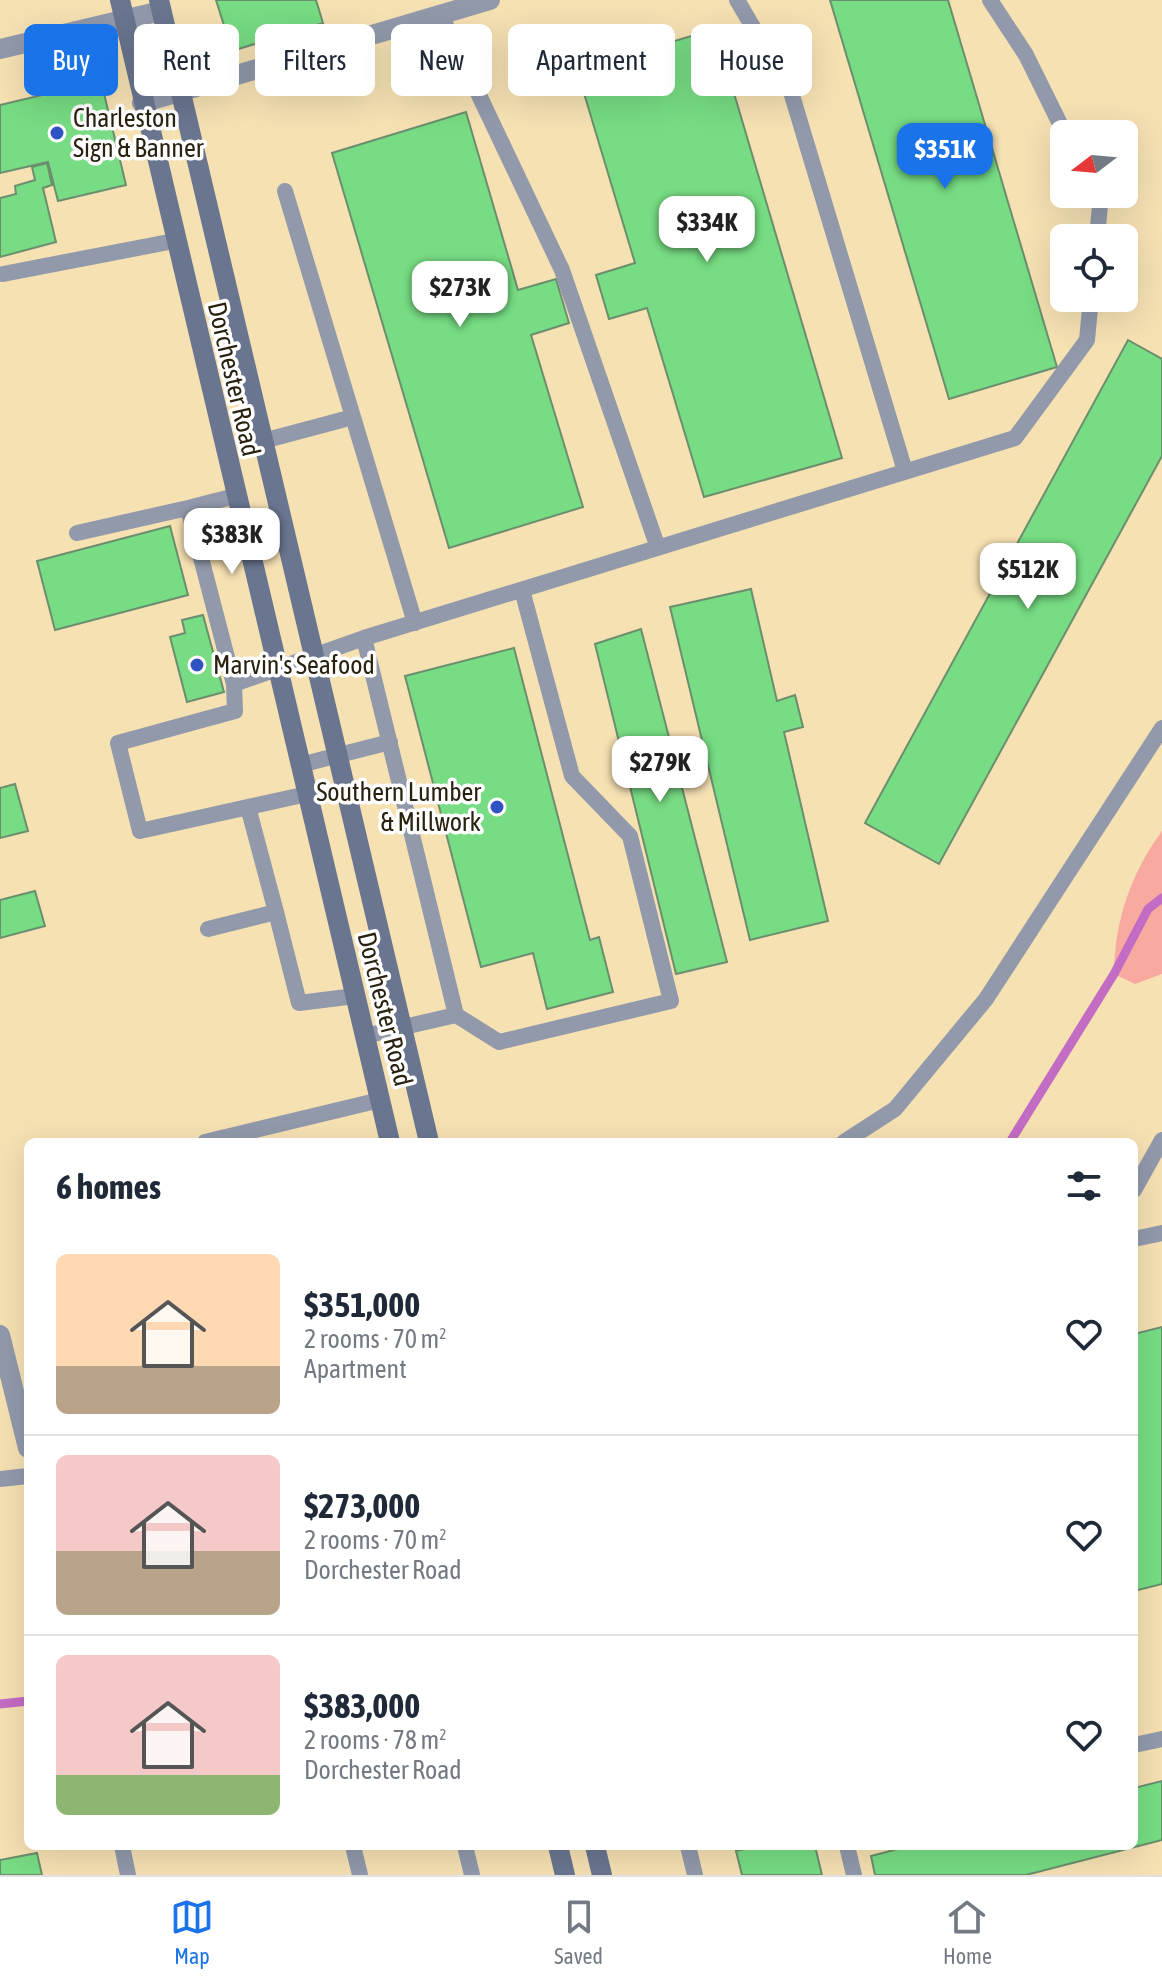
<!DOCTYPE html>
<meta charset="utf-8">
<style>
body{margin:0;font-family:"Asap Condensed",sans-serif;background:#f6f6f7;color:#1f2937;height:100vh;display:flex;flex-direction:column;font-size:30px;white-space:nowrap}
*{box-sizing:border-box;margin:0}
p{font-size:26px;color:#747a83}
.icon{flex:none;width:44px;height:44px;fill:none;stroke:currentColor;stroke-width:2;stroke-linecap:round;stroke-linejoin:round}
.map{position:relative;flex:1;overflow:hidden}
.sheet{position:absolute;left:24px;top:1138px;width:1114px;height:712px;display:flex;flex-direction:column;background:#fff;border-radius:12px;box-shadow:0 8px 32px #0002}
.sheet>*{flex:none}
.banner{position:absolute;left:24px;top:24px;width:1114px;height:72px;display:flex;gap:16px}
.needle{width:52px;rotate:254deg}
.fabs{position:absolute;left:1050px;top:120px;display:grid;gap:16px}
.fabs a{display:grid;place-items:center;width:88px;height:88px;border-radius:12px;background:#fff;box-shadow:0 8px 32px #0002;font-size:40px}
.price{position:absolute;translate:-50% -68px;padding:0 18px;border-radius:16px;background:#fff;color:#222;font-size:26px;line-height:52px;filter:drop-shadow(0 2px 4px #0008)}
.price::after{content:'';position:absolute;left:50%;top:48px;width:24px;height:18px;margin-left:-12px;background:inherit;clip-path:polygon(0 0,100% 0,50% 100%)}
.price.on{background:#1a73e8;color:#fff}
ul{padding:0;list-style:none}
li{display:flex;align-items:center;gap:24px;height:200px;padding:0 32px}
li+li{border-top:2px solid #e0e1e3}
li span{display:grid;place-items:center;flex:none;width:224px;height:160px;border-radius:12px;color:#555}
li>.icon{margin-inline-start:auto}
span .icon{width:96px;height:96px;fill:#fffc;stroke-width:1}
li b{font-size:34px}
h2{display:flex;justify-content:space-between;align-items:center;height:96px;padding:0 32px;font-size:34px}
.tag{padding:0 28px;border-radius:12px;background:#fff;box-shadow:0 8px 32px #0002;font-size:28px;line-height:72px}
.tag.on{background:#1a73e8;color:#fff}
.menu{display:flex;justify-content:space-around;align-items:center;height:112px;border-top:2px solid #e0e1e3;background:#fff;font-size:22px;color:#747a83}
.menu a{display:grid;justify-items:center;gap:4px}
.menu .on{color:#1a73e8}
.map>svg:first-child{display:block}
</style>
<div class="map">
<svg width="1162" height="1875" viewBox="0 0 1162 1875">
<rect width="100%" height="100%" fill="#f6e1b3"/>
<!-- green -->
<path fill="#f8aaa1" d="M1162,831V974L1135,984L1114,974C1114,922 1131,873 1162,831Z"/>
<g fill="none" stroke-linecap="round" stroke-linejoin="round">
<!-- stream -->
<path stroke="#c36cc4" stroke-width="9" d="M1010,1142L1114,974L1148,909L1162,898
M0,1704L28,1701"/>
</g>
<!-- building -->
<path fill="#77dc83" stroke="#6b8f6e" stroke-width="2" d="M216,0H316L323,23L232,51Z
M830,0H948L1057,367L949,399Z
M715,29L842,458L704,497L647,308L609,319L596,275L635,263L577,70Z
M101,81L126,185L58,201L48,162L0,173V105Z
M466,112L518,290L556,279L569,323L531,335L583,507L449,548L332,153Z
M47,163L52,185L43,188L56,242L0,257V198L16,194L15,186L35,180L32,167Z
M1128,340L1162,359V456L939,864L865,823Z
M170,526L188,595L55,630L37,561Z
M751,589L777,701L795,695L803,727L784,732L828,921L750,940L670,607Z
M203,615L224,692L187,702L170,637L185,633L182,620Z
M641,629L727,962L676,974L595,644Z
M514,648L590,940L599,937L613,992L547,1009L533,953L481,967L405,676Z
M15,784L28,831L0,838V788Z
M35,891L45,926L0,938V900Z
M1162,1327V1584L1134,1591V1334Z
M1162,1781V1840L1026,1875H875L871,1856L909,1846H1134V1788Z
M757,1846H815L822,1875H742L736,1851Z
M37,1853L42,1875H0V1860Z"/>
<g fill="none" stroke-linecap="round" stroke-linejoin="round">
<!-- lane -->
<path stroke="#9199ab" stroke-width="16" d="M737,0L791,92L905,471
M990,0L1026,55L1065,134
M441,15L562,270L658,548
M285,191L415,623
M1095,194L1100,205L1097,238
M3,274L174,241
M263,441L353,417
M235,496L188,508L234,684L235,711L118,743L140,831L307,794
M77,533L188,508
M364,638L456,1015
M234,684L364,638L1015,438L1087,340L1091,298
M300,765L390,742
M248,807L276,912
M208,929L276,912L299,1003L355,996
M365,1036L456,1015L499,1042L671,1001L630,836L572,776L522,590
M205,1142L380,1100
M844,1142L895,1109L986,999L1162,728
M1134,1190L1162,1140
M1134,1239L1162,1233
M0,1479L28,1476
M1134,1745L1162,1739
M122,1846L128,1875
M353,1846L360,1875
M465,1846L472,1875
M688,1846L695,1875
M847,1846L854,1875"/>
<!-- street -->
<path stroke="#9199ab" stroke-width="20" d="M0,49L161,11
M142,103L490,0
M0,1335L28,1448"/>
<!-- secondary -->
<path stroke="#6a7590" stroke-width="20" d="M120,0L390,1142
M159,0L429,1142
M558,1846L565,1875
M595,1846L602,1875"/>
</g>
<!-- markers -->
<g fill="#3053c3" stroke="#fff" stroke-width="3">
<circle cx="57" cy="133" r="8"/>
<circle cx="197" cy="665" r="8"/>
<circle cx="497" cy="807" r="8"/>
</g>
<g text-anchor="middle" stroke-width="7" stroke-linejoin="round" paint-order="stroke">
<!-- poi labels -->
<g font-size="26" fill="#2a2210" stroke="#fff" text-anchor="start">
<text x="73" y="127">Charleston<tspan x="73" dy="30">Sign &amp; Banner</tspan></text>
<text x="213" y="674">Marvin's Seafood</text>
<text x="481" y="801" text-anchor="end">Southern Lumber<tspan x="481" dy="30">&amp; Millwork</tspan></text>
</g>
<!-- street labels -->
<g font-size="26" fill="#2a2210" stroke="#fff">
<text transform="translate(234 379) rotate(77)" y="9">Dorchester Road</text>
<text transform="translate(385 1009) rotate(76)" y="9">Dorchester Road</text>
</g>
</g>
</svg>
<div class="fabs">
<a><svg class="needle" viewBox="-14 -14 28 28"><path d="M0-13l5 13h-10z" fill="#e53935"/><path d="M0 13l5-13h-10z" fill="#747a83"/></svg></a>
<a><svg class="icon" aria-label="locate" viewBox="0 0 24 24"><circle cx="12" cy="12" r="6"/><path d="M12 2v4M12 18v4M2 12h4M18 12h4"/></svg></a>
</div>
<b class="price on" style="left:945px;top:191px">$351K</b>
<b class="price" style="left:707px;top:264px">$334K</b>
<b class="price" style="left:460px;top:329px">$273K</b>
<b class="price" style="left:232px;top:576px">$383K</b>
<b class="price" style="left:1028px;top:611px">$512K</b>
<b class="price" style="left:660px;top:804px">$279K</b>
<div class="banner">
<a class="tag on">Buy</a>
<a class="tag">Rent</a>
<a class="tag">Filters</a>
<a class="tag">New</a>
<a class="tag">Apartment</a>
<a class="tag">House</a>
</div>
<section class="sheet">
<h2>6 homes<svg class="icon" aria-label="filters" viewBox="0 0 24 24"><path d="M4 7h16M4 17h16"/><circle cx="9" cy="7" r="2"/><circle cx="15" cy="17" r="2"/></svg></h2>
<ul>
<li><span style="background:linear-gradient(#ffd9b3 70%,#b9a48a 0)"><svg class="icon" aria-label="home" viewBox="0 0 24 24"><path d="M3 11l9-7 9 7M6 9v11h12V9"/></svg></span><div><b>$351,000</b><p>2 rooms · 70 m²</p><p>Apartment</p></div><svg class="icon" aria-label="heart" viewBox="0 0 24 24"><path d="M12 20l-8-8c-3-5 5-10 8-4 3-6 11-1 8 4z"/></svg></li>
<li><span style="background:linear-gradient(#f6c9c9 60%,#b9a48a 0)"><svg class="icon" aria-label="home" viewBox="0 0 24 24"><path d="M3 11l9-7 9 7M6 9v11h12V9"/></svg></span><div><b>$273,000</b><p>2 rooms · 70 m²</p><p>Dorchester Road</p></div><svg class="icon" aria-label="heart" viewBox="0 0 24 24"><path d="M12 20l-8-8c-3-5 5-10 8-4 3-6 11-1 8 4z"/></svg></li>
<li><span style="background:linear-gradient(#f6c9c9 75%,#8fb573 0)"><svg class="icon" aria-label="home" viewBox="0 0 24 24"><path d="M3 11l9-7 9 7M6 9v11h12V9"/></svg></span><div><b>$383,000</b><p>2 rooms · 78 m²</p><p>Dorchester Road</p></div><svg class="icon" aria-label="heart" viewBox="0 0 24 24"><path d="M12 20l-8-8c-3-5 5-10 8-4 3-6 11-1 8 4z"/></svg></li>
</ul>
</section>
</div>
<nav class="menu">
<a class="on"><svg class="icon" aria-label="map" viewBox="0 0 24 24"><path d="M3 6l6-2 6 2 6-2v14l-6 2-6-2-6 2zM9 4v14M15 6v14"/></svg>Map</a>
<a><svg class="icon" aria-label="saved" viewBox="0 0 24 24"><path d="M7 4h10v16l-5-4-5 4z"/></svg>Saved</a>
<a><svg class="icon" aria-label="home" viewBox="0 0 24 24"><path d="M3 11l9-7 9 7M6 9v11h12V9"/></svg>Home</a>
</nav>
